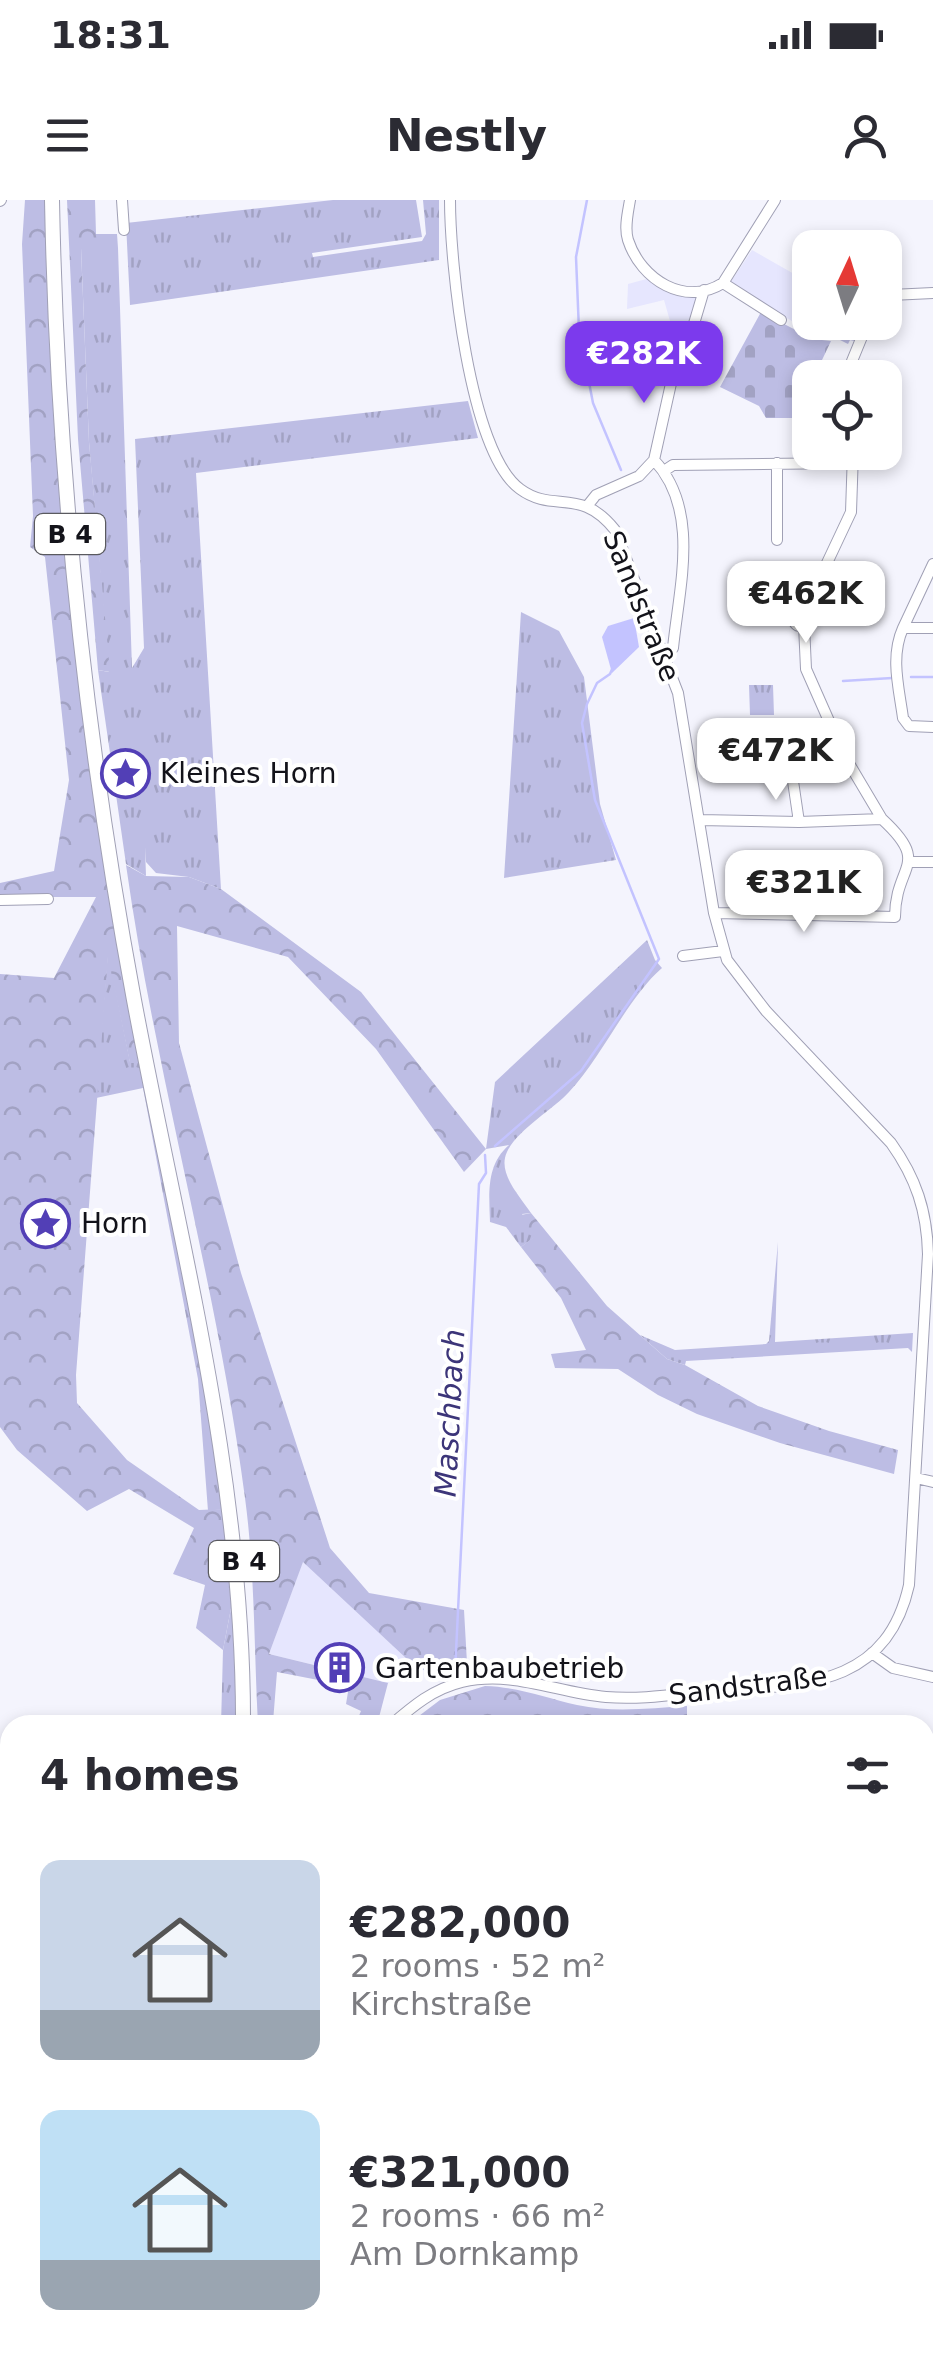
<!DOCTYPE html>
<meta charset="utf-8">
<style>
body{margin:0;font-family:"DejaVu Sans",sans-serif;background:#f2f2f3;color:#2b2b33;height:100vh;display:flex;flex-direction:column;font-size:38px;white-space:nowrap}
*{box-sizing:border-box;margin:0}
p{font-size:32px;color:#7c7c81}
.icon{flex:none;width:55px;height:55px;fill:none;stroke:currentColor;stroke-width:2;stroke-linecap:round;stroke-linejoin:round}
.map{position:relative;flex:1;overflow:hidden}
.side{position:absolute;left:0px;top:1515px;width:935px;height:642px;display:flex;flex-direction:column;background:#fff;border-radius:30px 30px 0 0;box-shadow:0 5px 15px #0003}
.side>*{flex:none}
.needle{width:65px;rotate:4deg}
.controls{position:absolute;left:792px;top:30px;display:grid;gap:20px}
.controls a{display:grid;place-items:center;width:110px;height:110px;border-radius:20px;background:#fff;box-shadow:0 5px 15px #0003;font-size:50px}
.price{position:absolute;translate:-50% -85px;padding:0 22px;border-radius:20px;background:#fff;color:#222;font-size:32px;line-height:65px;filter:drop-shadow(0 2px 5px #0008)}
.price::after{content:'';position:absolute;left:50%;top:60px;width:30px;height:22px;margin-left:-15px;background:inherit;clip-path:polygon(0 0,100% 0,50% 100%)}
.price.active{background:#7c3aed;color:#fff}
ul{padding:0;list-style:none}
li{display:flex;align-items:center;gap:30px;height:250px;padding:0 40px}
li span{display:grid;place-items:center;flex:none;width:280px;height:200px;border-radius:20px;color:#555}
li>.icon{margin-inline-start:auto}
span .icon{width:120px;height:120px;fill:#fffc;stroke-width:1}
li b{font-size:42px}
h2{display:flex;justify-content:space-between;align-items:center;height:120px;padding:0 40px;font-size:42px}
.status{display:flex;justify-content:space-between;align-items:center;height:70px;padding:0 50px;background:#fff;direction:ltr}
.status svg{height:28px;fill:currentColor}
header{display:flex;justify-content:space-between;align-items:center;height:130px;padding:0 40px;background:#fff;font-size:45px;font-weight:700}
.map>svg:first-child{display:block}
</style>
<div class="status"><b>18:31</b><svg viewBox="0 0 49 12"><path d="M0 12V9h3v3zM5 12V6h3v6zM10 12V3h3v9zM15 12V0h3v12zM26 1h20v11H26zM47 4h2v5h-2z"/></svg></div>
<header><svg class="icon" aria-label="menu" viewBox="0 0 24 24"><path d="M4 6h16M4 12h16M4 18h16"/></svg>Nestly<svg class="icon" aria-label="person" viewBox="0 0 24 24"><circle cx="12" cy="8" r="4"/><path d="M4 21q1-7 8-7t8 7"/></svg></header>
<div class="map">
<svg width="933" height="2157" viewBox="0 0 933 2157">
<defs>
<pattern id="grass-tufts" width="24" height="20" patternUnits="userSpaceOnUse" patternTransform="scale(2.5)"><rect width="24" height="20" fill="#bdbde4"/><path d="M3 7l-1-3M5 7V3M7 7l1-3M15 17l-1-3M17 17v-4M19 17l1-3" fill="none" stroke="#a2a2c3"/></pattern>
<pattern id="forest-crowns" width="20" height="18" patternUnits="userSpaceOnUse" patternTransform="scale(2.5)"><rect width="20" height="18" fill="#bdbde4"/><path d="M2 6a3 3 0 1 1 6 0M12 15a3 3 0 1 1 6 0" fill="none" stroke="#a2a2c3"/></pattern>
<pattern id="cemetery-stones" width="16" height="16" patternUnits="userSpaceOnUse" patternTransform="scale(2.5)"><rect width="16" height="16" fill="#bdbde4"/><path d="M2 7V4a2 2 0 0 1 4 0v3zM10 15v-3a2 2 0 0 1 4 0v3z" fill="#a2a2c3"/></pattern>
</defs>
<rect width="100%" height="100%" fill="#f4f4fd"/>
<!-- built -->
<path fill="#e6e6fe" d="M752,50L803,79L810,67V122L818,123L813,134L730,83Z
M650,78L667,92L697,96L686,131L672,128L664,100L627,109L628,84Z
M303,1361L408,1460L388,1483L269,1454Z
M0,1932L10,1940V2136L0,2130Z
M27,2148H156L139,2157H25L31,2151Z"/>
<!-- grass -->
<path fill="url(#grass-tufts)" d="M333,0H416L422,37L312,53L313,57L422,41L426,34L423,0H439V60L130,105L126,23Z
M81,48H118L132,468L144,448L135,239L468,201L478,238L196,273L221,689L189,677L156,673L146,662L145,647L146,676L126,664L98,470L109,472L89,242Z
M818,123H863L854,141L850,140L848,144L834,137L813,134Z
M521,412L559,431L584,477L600,604L616,660L504,678Z
M749,485H773L774,515H750Z
M647,740L655,760L662,768C628,797 602,857 569,892C553,910 510,934 505,958C501,977 521,998 531,1013L522,1014L535,1037L521,1047L506,1027L490,1022C489,993 486,965 509,945L486,949L495,882Z
M108,752L130,862L141,863L205,1176L222,1309L208,1311L198,1179L143,888L96,898Z
M778,1042L775,1142L913,1133L912,1152L908,1148L686,1161L685,1165L667,1159L640,1135L675,1150L766,1144L769,1141Z
M232,1403L238,1442L236,1525H221L223,1450Z
M925,1707L933,1712V1840L925,1834Z
M925,1847L933,1852V2068L925,2063Z
M462,2148H555L553,2157L462,2156Z"/>
<!-- forest -->
<path fill="url(#forest-crowns)" d="M25,0H48L61,296L141,863H130L108,757L76,1175L77,1203L127,1260L199,1310L222,1309L232,1403L223,1450L196,1428L205,1385L173,1374L194,1328L129,1289L87,1311L17,1250L0,1227V774L54,778L96,697H0V683L54,671L69,580L45,357L30,347L33,316L22,44Z
M67,0H95L96,34H117L118,48L81,49L89,242L110,472L98,470L78,239Z
M126,665L146,676L189,677L221,689L361,792L486,949L464,972L376,849L288,757L177,726L179,843L241,1073L330,1348L369,1393L464,1410L467,1463L425,1471L408,1460L303,1362L269,1454L388,1483L377,1525H355L361,1511L346,1504L349,1486L277,1472L273,1522L285,1525H258C254,1450 255,1372 245,1298C217,1085 156,877 126,665Z
M531,1013L607,1106L667,1159L685,1165L758,1206L829,1231L898,1250L894,1274L780,1243L697,1214L658,1195L618,1169L555,1168L551,1154L586,1150L561,1098L521,1047L534,1037L521,1015Z
M485,1486C518,1487 546,1498 577,1505C614,1513 651,1508 687,1506V1525H460L448,1517L434,1525H407L440,1500Z
M925,1834L933,1840V1939L925,1934Z
M399,2148H462V2156L488,2157H396Z"/>
<!-- cemetery -->
<path fill="url(#cemetery-stones)" d="M761,112L813,139L831,141L814,177L810,178L808,218H766L759,206L720,187Z"/>
<!-- water -->
<path fill="#c3c3ff" d="M634,418L639,447L612,473L602,437L608,426Z"/>
<g fill="none" stroke-linecap="round" stroke-linejoin="round">
<!-- stream -->
<path stroke="#c3c3ff" stroke-width="2.5" d="M587,0L576,57L579,131L593,203L621,270
M911,477H933
M843,481L892,478
M495,946L581,871L659,759L595,600L582,523L587,504L597,483L610,474L613,467
M455,1472L479,984L486,973L485,955
M0,1883L10,1879"/>
<!-- river -->
<path stroke="#c3c3ff" stroke-width="15" d="M0,1909L10,1917
M264,2148L265,2157"/>
<defs>
<path id="minor" d="M122,0L124,30
M630,0C628,12 624,28 628,40C641,80 685,107 723,83L775,0
M0,1L1,0
M723,83L781,120
M885,100L891,95L933,93
M852,178V161L868,122
M654,260C701,310 679,387 673,448L664,458
M654,260L676,161L693,127L704,90
M777,263V340
M664,271L673,265L853,263
M588,305L596,295L639,276L654,260
M933,364L903,428H933
M794 420a6 6 0 1 1 12 0a6 6 0 1 1-12 0Z
M803,414L851,312L853,252
M903,428C890,457 899,488 903,518L909,526L933,527
M844,555L882,619
M699,620L799,622
M910,662H933
M0,700L48,699
M714,713L895,717C895,664 932,665 882,619L799,622L789,554L844,555L806,469L804,425
M683,756L723,751
M916,1278L933,1282
M872,1453L893,1468L933,1477
M391,1525C413,1506 433,1489 462,1482C513,1470 557,1493 606,1497C641,1500 678,1494 713,1491C800,1485 886,1489 909,1385L928,1054C927,1011 916,978 891,943L766,811L727,760L714,713L678,493L615,330C580,286 554,314 520,289C469,252 450,62 450,0
M0,1924L10,1933
M333,2148L338,2157
M14,2157L20,2148
M161,2157L171,2148
M707,2157L714,2148"/>
<path id="major" d="M0,2112L10,2119
M0,2125L10,2132
M33,2148L47,2157
M49,2148L63,2157"/>
<path id="highway" d="M52,0C57,268 85,536 134,800C179,1041 244,1278 243,1525
M314,2148L319,2157"/>
</defs>
<!-- minor casing -->
<use href="#minor" stroke="#a0a0b5" stroke-width="12"/>
<!-- major casing -->
<use href="#major" stroke="#a0a0b5" stroke-width="15"/>
<!-- highway casing -->
<use href="#highway" stroke="#a0a0b5" stroke-width="16"/>
<!-- minor -->
<use href="#minor" stroke="#fff" stroke-width="10"/>
<!-- major -->
<use href="#major" stroke="#fff" stroke-width="12"/>
<!-- highway -->
<use href="#highway" stroke="#fff" stroke-width="14"/>
</g>
<!-- icons -->
<defs>
<symbol id="sight-ring" viewBox="-11 -11 22 22"><circle r="9.5" fill="#fff" stroke="#523fb6" stroke-width="1.5"/><path d="M0-6L1.8-2.2L6-1.7L2.9 1.2L3.7 5.4L0 3.3L-3.7 5.4L-2.9 1.2L-6-1.7L-1.8-2.2Z" fill="#523fb6"/></symbol>
<symbol id="building-ring" viewBox="-11 -11 22 22"><circle r="9.5" fill="#fff" stroke="#523fb6" stroke-width="1.5"/><path d="M-4-6H4V6H1V3H-1V6H-4ZM-2.5-4.3h1.7v1.8h-1.7ZM.8-4.3h1.7v1.8H.8ZM-2.5-1h1.7V.8h-1.7ZM.8-1h1.7V.8H.8Z" fill="#523fb6"/></symbol>
</defs>
<g fill-rule="evenodd">
<use href="#sight-ring" x="98" y="546" width="55" height="55"/>
<use href="#sight-ring" x="18" y="996" width="55" height="55"/>
<use href="#building-ring" x="312" y="1440" width="55" height="55"/>
</g>
<g text-anchor="middle" stroke-width="8" stroke-linejoin="round" paint-order="stroke">
<!-- shield labels -->
<g fill="#fff" stroke="#5a5a5f" stroke-width="2.5">
<rect x="35" y="314" width="70" height="40" rx="8"/>
<rect x="209" y="1341" width="70" height="40" rx="8"/>
</g>
<g font-size="25" font-weight="bold" fill="#13131a">
<text x="70" y="343">B 4</text>
<text x="244" y="1370">B 4</text>
</g>
<!-- street labels -->
<g font-size="28" fill="#13131a" stroke="#fff">
<text transform="translate(642 406) rotate(68)" y="10">Sandstraße</text>
<text transform="translate(748 1485) rotate(-7)" y="10">Sandstraße</text>
</g>
<!-- poi labels -->
<g font-size="28" fill="#13131a" stroke="#fff" text-anchor="start">
<text x="160" y="583">Kleines Horn</text>
<text x="81" y="1033">Horn</text>
<text x="375" y="1478">Gartenbaubetrieb</text>
</g>
<!-- water labels -->
<g font-size="30" font-style="italic" fill="#3c3579" stroke="#fff">
<text transform="translate(450 1213) rotate(-87)" y="10">Maschbach</text>
</g>
</g>
</svg>
<div class="controls">
<a><svg class="needle" viewBox="-14 -14 28 28"><path d="M0-13l5 13h-10z" fill="#e53935"/><path d="M0 13l5-13h-10z" fill="#7c7c81"/></svg></a>
<a><svg class="icon" aria-label="locate" viewBox="0 0 24 24"><circle cx="12" cy="12" r="6"/><path d="M12 2v4M12 18v4M2 12h4M18 12h4"/></svg></a>
</div>
<b class="price active" style="left:644px;top:206px">€282K</b>
<b class="price" style="left:806px;top:446px">€462K</b>
<b class="price" style="left:776px;top:603px">€472K</b>
<b class="price" style="left:804px;top:735px">€321K</b>
<section class="side">
<h2>4 homes<svg class="icon" aria-label="filters" viewBox="0 0 24 24"><path d="M4 7h16M4 17h16"/><circle cx="9" cy="7" r="2"/><circle cx="15" cy="17" r="2"/></svg></h2>
<ul>
<li><span style="background:linear-gradient(#c9d6e8 75%,#9aa5b1 0)"><svg class="icon" aria-label="home" viewBox="0 0 24 24"><path d="M3 11l9-7 9 7M6 9v11h12V9"/></svg></span><div><b>€282,000</b><p>2 rooms · 52 m²</p><p>Kirchstraße</p></div></li>
<li><span style="background:linear-gradient(#bfe0f5 75%,#9aa5b1 0)"><svg class="icon" aria-label="home" viewBox="0 0 24 24"><path d="M3 11l9-7 9 7M6 9v11h12V9"/></svg></span><div><b>€321,000</b><p>2 rooms · 66 m²</p><p>Am Dornkamp</p></div></li>
</ul>
</section>
</div>
